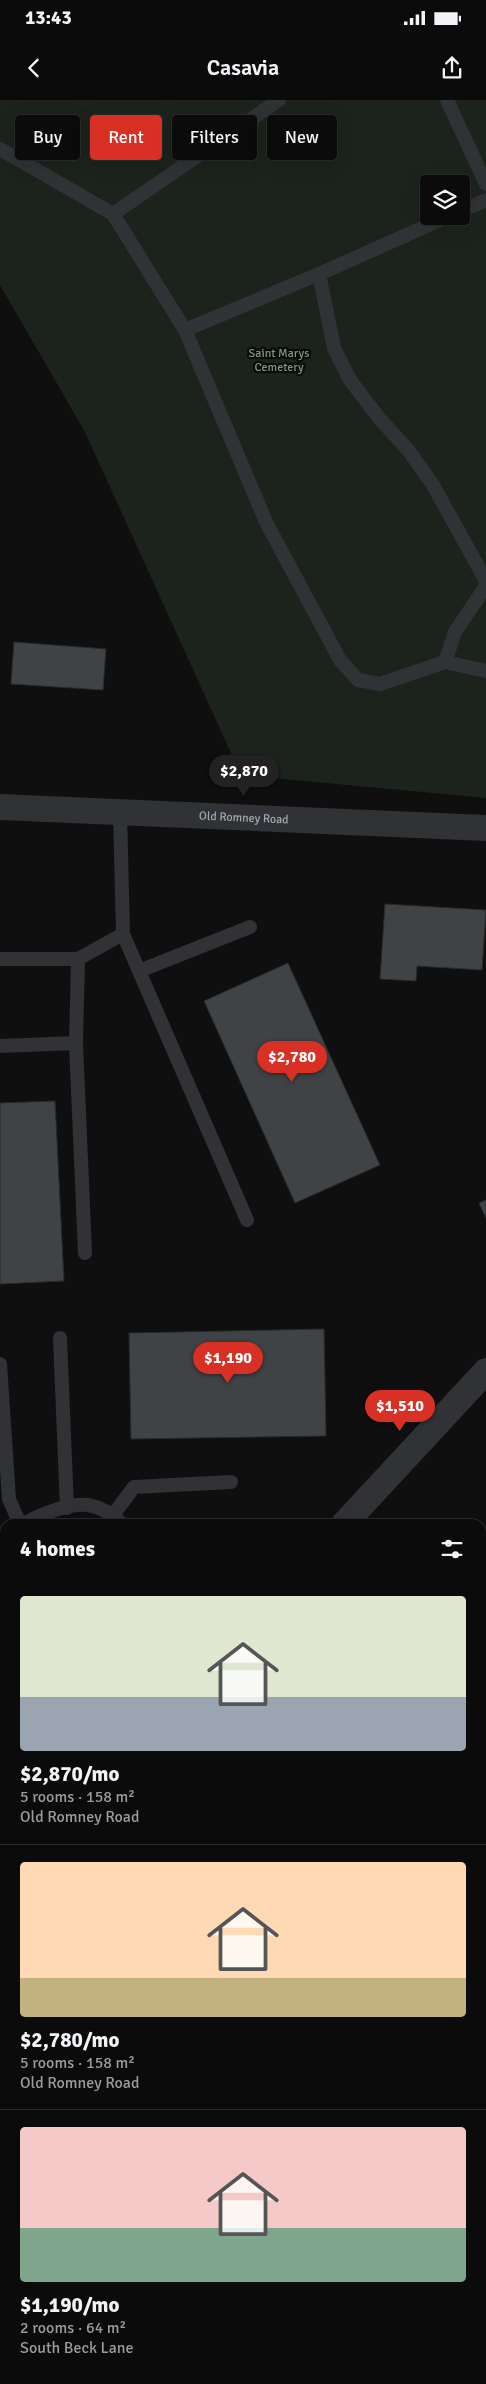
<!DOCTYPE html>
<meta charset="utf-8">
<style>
body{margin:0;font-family:Signika,sans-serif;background:#19191a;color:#f1f3f6;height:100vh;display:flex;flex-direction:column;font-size:19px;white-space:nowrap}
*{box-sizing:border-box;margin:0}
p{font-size:16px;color:#9a9b9d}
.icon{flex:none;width:28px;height:28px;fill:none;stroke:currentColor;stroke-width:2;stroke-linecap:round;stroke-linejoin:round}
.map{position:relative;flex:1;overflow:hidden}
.side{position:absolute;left:0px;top:1419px;width:486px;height:866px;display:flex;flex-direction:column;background:#0b0b0c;border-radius:15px 15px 0 0;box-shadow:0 5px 20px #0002,0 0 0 1px #2b2b2d}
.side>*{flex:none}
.hud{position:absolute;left:15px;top:15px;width:456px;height:45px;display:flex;gap:10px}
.tools{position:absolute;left:420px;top:75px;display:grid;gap:10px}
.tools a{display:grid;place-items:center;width:50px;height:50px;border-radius:5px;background:#0b0b0c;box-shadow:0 5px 20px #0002,0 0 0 1px #2b2b2d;font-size:25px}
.price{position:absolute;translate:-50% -42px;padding:0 11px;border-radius:18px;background:#d93025;color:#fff;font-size:16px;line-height:32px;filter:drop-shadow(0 1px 2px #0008)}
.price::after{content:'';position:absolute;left:50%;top:30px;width:15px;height:11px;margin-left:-8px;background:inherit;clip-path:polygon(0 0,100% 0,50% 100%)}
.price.current{background:#222;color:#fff}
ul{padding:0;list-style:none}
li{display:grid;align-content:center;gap:10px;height:265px;padding:0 20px}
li+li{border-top:1px solid #2b2b2d}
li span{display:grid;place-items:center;height:155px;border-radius:5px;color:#555}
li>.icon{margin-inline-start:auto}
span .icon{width:90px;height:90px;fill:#fffc;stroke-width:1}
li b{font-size:21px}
h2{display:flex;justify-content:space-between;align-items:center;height:60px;padding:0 20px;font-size:21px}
.tag{padding:0 18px;border-radius:5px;background:#0b0b0c;box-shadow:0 5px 20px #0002,0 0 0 1px #2b2b2d;font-size:18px;line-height:45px}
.tag.current{background:#d93025;color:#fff}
.status{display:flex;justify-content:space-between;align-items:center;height:35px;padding:0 25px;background:#0b0b0c;direction:ltr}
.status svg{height:14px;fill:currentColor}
header{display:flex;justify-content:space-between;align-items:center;height:65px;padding:0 20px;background:#0b0b0c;font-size:22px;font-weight:600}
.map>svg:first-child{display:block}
</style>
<div class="status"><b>13:43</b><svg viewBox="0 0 49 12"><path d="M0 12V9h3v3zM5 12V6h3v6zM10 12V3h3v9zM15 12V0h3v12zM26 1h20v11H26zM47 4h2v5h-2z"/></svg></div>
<header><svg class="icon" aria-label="back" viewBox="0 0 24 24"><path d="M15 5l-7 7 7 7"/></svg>Casavia<svg class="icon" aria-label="share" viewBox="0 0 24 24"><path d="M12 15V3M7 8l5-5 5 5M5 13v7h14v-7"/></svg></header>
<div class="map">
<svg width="486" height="2284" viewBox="0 0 486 2284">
<rect width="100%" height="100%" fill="#0f0f10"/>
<!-- green -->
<path fill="#1c231c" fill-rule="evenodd" d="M0,0H486V698L241,675L85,332L0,185ZM429,84H461V116H429Z"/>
<!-- building -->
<path fill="#404346" stroke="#292a2c" d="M14,542L106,549L103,590L11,584Z
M385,804L486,810L482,870L417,866L416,881L380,879Z
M288,863L380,1065L295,1103L204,901Z
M55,1001L64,1181L0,1184V1003Z
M486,1100V1118L479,1103Z
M324,1229L326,1336L131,1339L129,1233Z
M5,1541V1678L0,1673V1547Z
M483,1975L486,1981V2024L481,2026V1976Z
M481,2176L486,2186V2216L481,2218Z
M231,2280H306L308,2284H226Z"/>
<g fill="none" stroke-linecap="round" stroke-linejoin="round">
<!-- service -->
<path stroke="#313235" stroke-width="14" d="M447,0L486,84
M0,49L113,114L279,0
M461,111L486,100
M113,114L185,230L319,174L449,116
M319,174L334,248L350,280L379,318L409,351L433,385L486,481
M185,230L266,422L340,560L358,580L380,584L445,562
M486,486L455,532L445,562L486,571
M120,712L123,834L247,1120
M0,859H78L123,834
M139,871L250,827
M76,943L85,1153
M0,946L76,943L78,859
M60,1238L67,1408
M0,1264L9,1399L20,1424
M113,1415L134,1387L231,1382
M24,1424C40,1414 74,1401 92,1406C103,1408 114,1416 122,1424
M0,1451L5,1445"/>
<!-- minor -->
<g stroke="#313235" stroke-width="26">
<path id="s1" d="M0,707L486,728"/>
<path d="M344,1424L486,1271"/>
<path d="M0,1806L5,1801"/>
<path d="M481,2094L486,2091"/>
<path d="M385,2280L387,2284"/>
</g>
</g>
<g text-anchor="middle" stroke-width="4.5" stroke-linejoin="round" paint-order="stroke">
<!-- park labels -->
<g font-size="12" fill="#7d9a7a" stroke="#0a0a0b">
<text x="279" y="257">Saint Marys<tspan x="279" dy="14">Cemetery</tspan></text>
</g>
<!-- street labels -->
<g font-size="12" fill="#a1a8b0" stroke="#0a0a0b">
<text dy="4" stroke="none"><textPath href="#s1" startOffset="244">Old Romney Road</textPath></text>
</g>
</g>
</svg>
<div class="tools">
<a><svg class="icon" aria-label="layers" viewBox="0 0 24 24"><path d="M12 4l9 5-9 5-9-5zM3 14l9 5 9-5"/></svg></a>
</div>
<b class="price current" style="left:244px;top:697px">$2,870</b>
<b class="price" style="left:292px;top:983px">$2,780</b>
<b class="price" style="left:228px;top:1284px">$1,190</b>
<b class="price" style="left:400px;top:1332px">$1,510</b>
<div class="hud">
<a class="tag">Buy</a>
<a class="tag current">Rent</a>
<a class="tag">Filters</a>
<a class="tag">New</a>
</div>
<section class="side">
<h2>4 homes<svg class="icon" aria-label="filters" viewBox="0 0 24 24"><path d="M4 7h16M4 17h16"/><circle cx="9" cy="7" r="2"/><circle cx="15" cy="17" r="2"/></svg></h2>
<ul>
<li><span style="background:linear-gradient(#dfe7d0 65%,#9aa5b1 0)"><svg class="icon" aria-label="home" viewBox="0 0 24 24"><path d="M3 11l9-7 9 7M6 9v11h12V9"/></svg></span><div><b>$2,870/mo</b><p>5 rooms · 158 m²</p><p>Old Romney Road</p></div></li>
<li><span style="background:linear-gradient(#ffd9b3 75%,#c2b280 0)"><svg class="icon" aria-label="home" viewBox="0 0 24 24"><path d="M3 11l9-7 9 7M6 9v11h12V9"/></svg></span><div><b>$2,780/mo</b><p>5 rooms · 158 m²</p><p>Old Romney Road</p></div></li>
<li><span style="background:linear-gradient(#f6c9c9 65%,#7fa58c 0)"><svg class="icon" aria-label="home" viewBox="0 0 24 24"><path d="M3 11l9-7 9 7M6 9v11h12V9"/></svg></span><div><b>$1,190/mo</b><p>2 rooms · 64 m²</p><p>South Beck Lane</p></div></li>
</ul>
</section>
</div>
